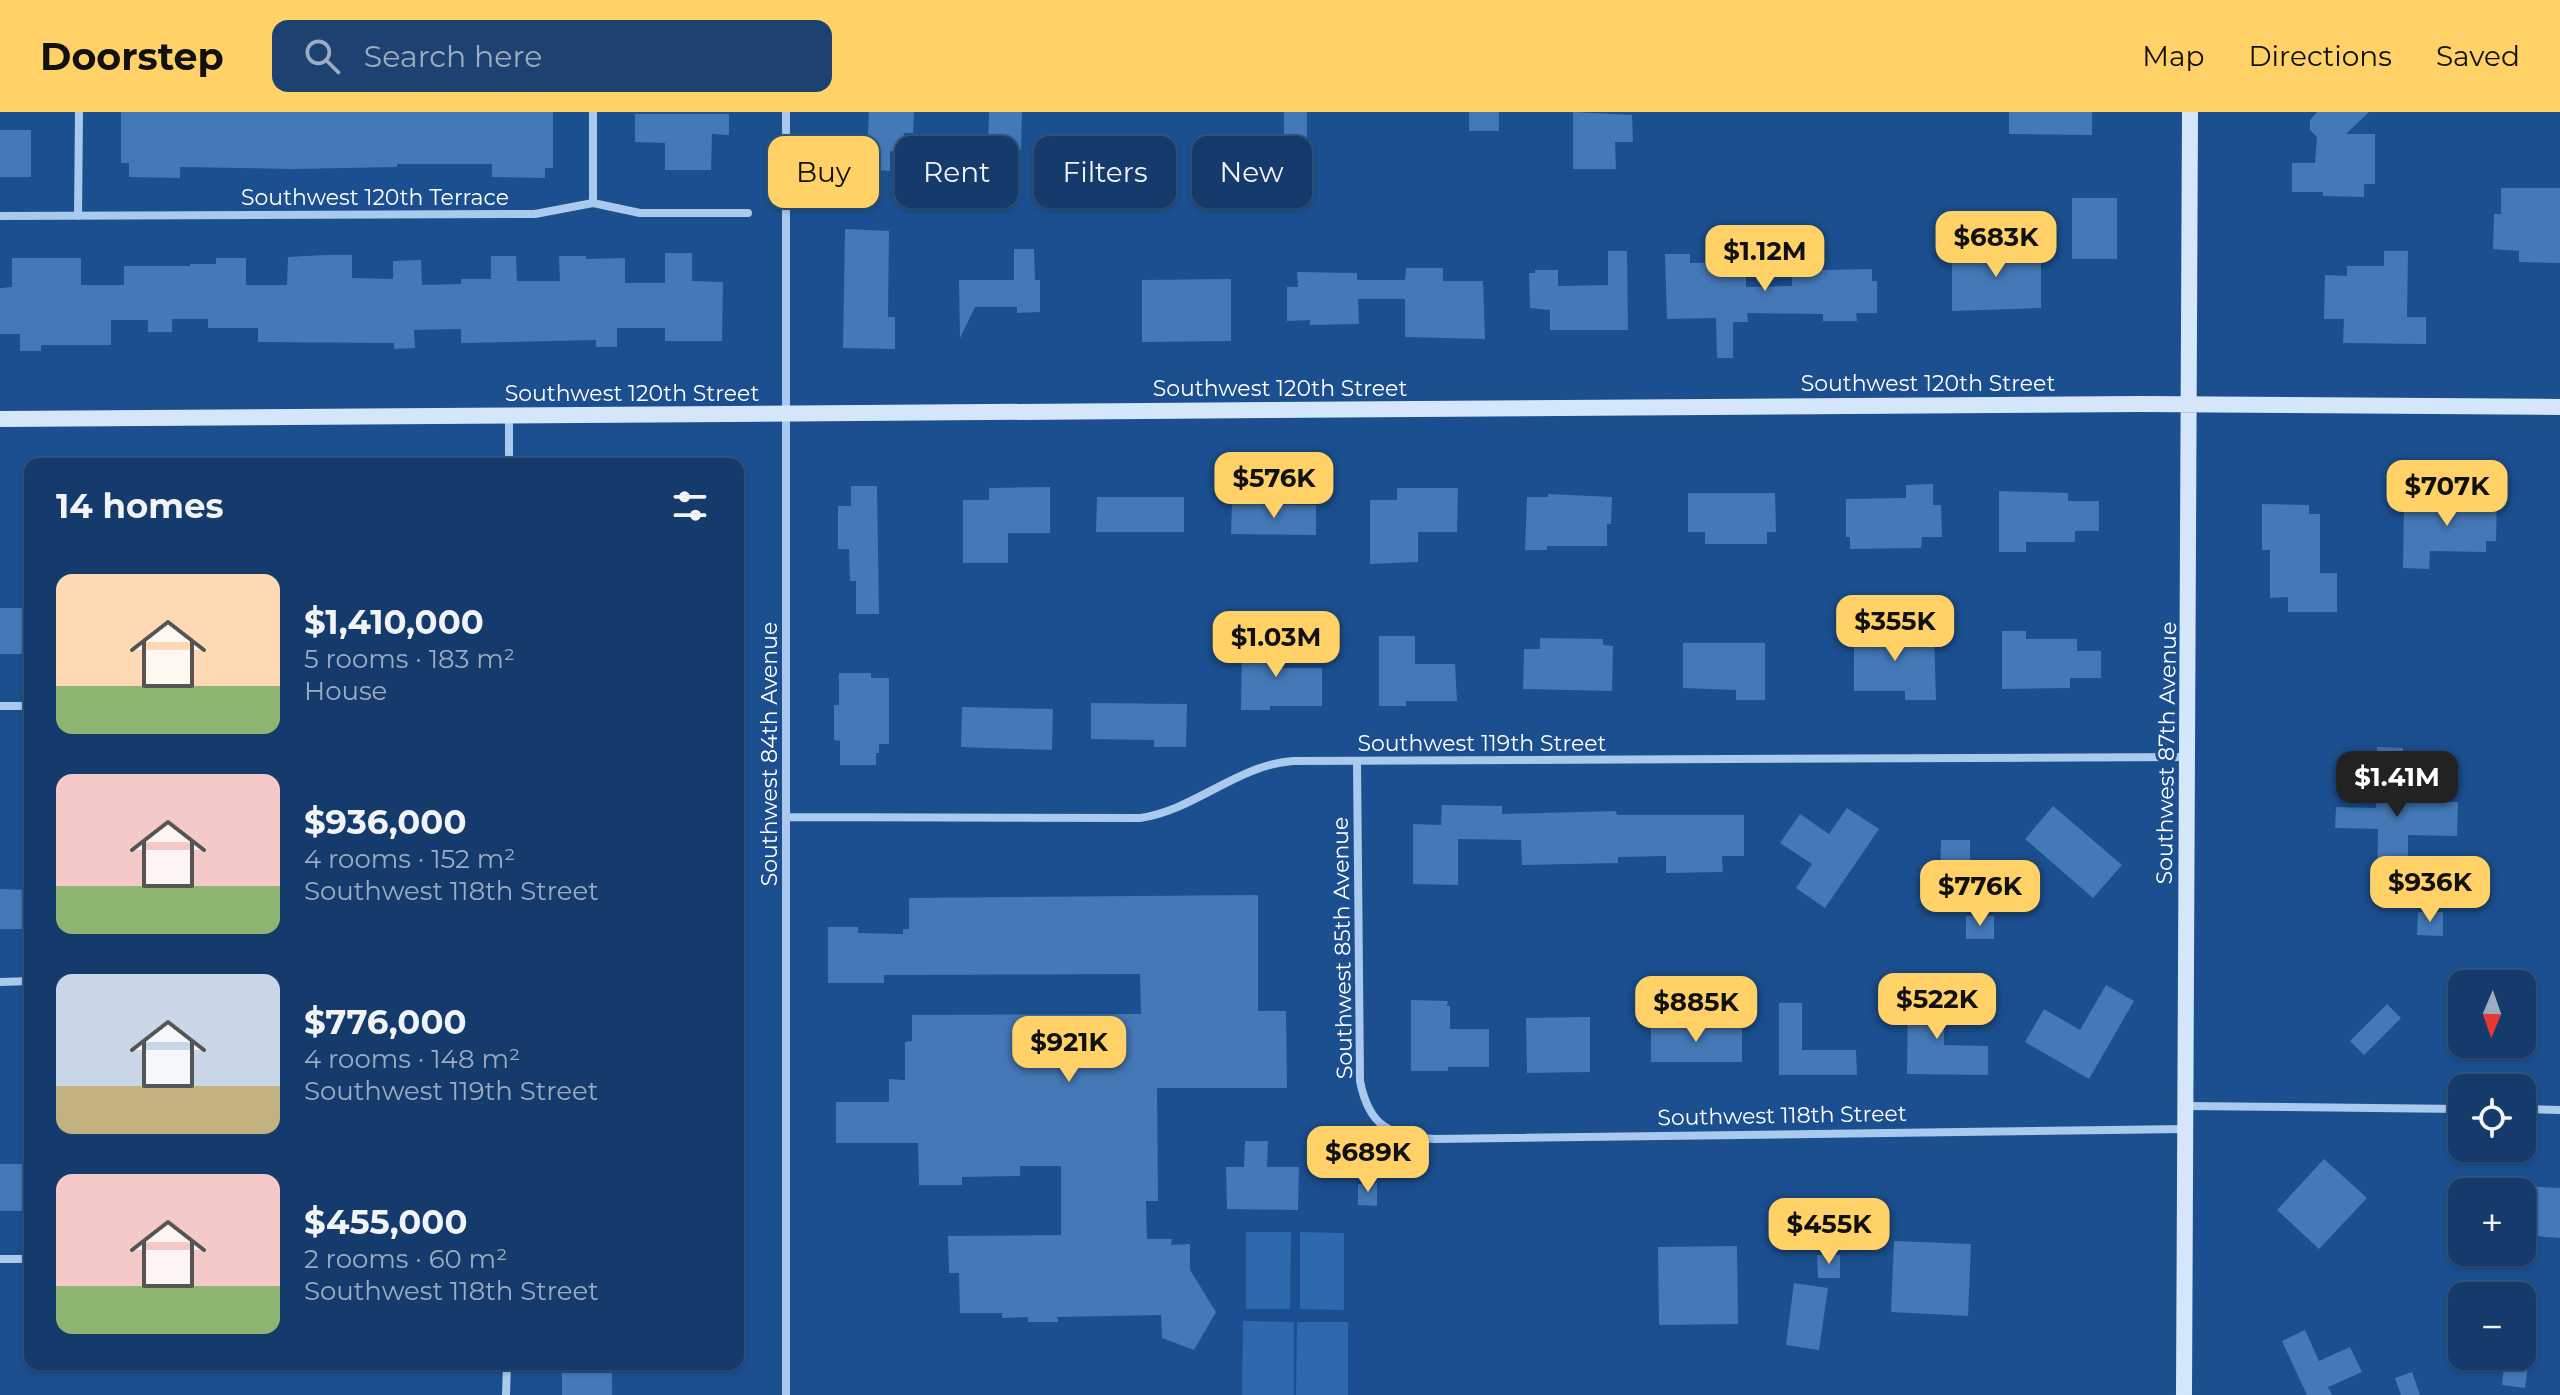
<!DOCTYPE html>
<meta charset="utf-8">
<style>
body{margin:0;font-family:Montserrat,sans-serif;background:#1d4271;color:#f1f3f6;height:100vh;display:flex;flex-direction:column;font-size:30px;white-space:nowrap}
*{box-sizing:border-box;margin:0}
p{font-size:26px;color:#9dadc1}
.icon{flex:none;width:44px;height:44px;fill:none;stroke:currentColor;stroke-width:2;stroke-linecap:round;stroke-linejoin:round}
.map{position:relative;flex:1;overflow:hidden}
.panel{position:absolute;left:24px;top:346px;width:720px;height:912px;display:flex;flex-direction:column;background:#143b6b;border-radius:16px;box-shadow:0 2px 6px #0004,0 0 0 2px #33557e}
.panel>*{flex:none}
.top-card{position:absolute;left:768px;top:24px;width:760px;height:72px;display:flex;gap:16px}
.needle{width:52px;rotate:182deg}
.controls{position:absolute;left:2448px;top:858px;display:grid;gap:16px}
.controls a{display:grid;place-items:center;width:88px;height:88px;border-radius:16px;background:#143b6b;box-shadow:0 2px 6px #0004,0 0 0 2px #33557e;font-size:40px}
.price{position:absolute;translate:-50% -68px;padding:0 18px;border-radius:16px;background:#ffd166;color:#111;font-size:26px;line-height:52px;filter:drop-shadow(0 2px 4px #0008)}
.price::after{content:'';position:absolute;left:50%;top:48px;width:24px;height:18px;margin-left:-12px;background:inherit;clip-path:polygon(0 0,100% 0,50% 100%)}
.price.selected{background:#222;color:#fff}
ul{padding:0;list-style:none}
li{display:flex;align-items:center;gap:24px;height:200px;padding:0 32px}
li span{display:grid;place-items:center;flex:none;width:224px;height:160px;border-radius:16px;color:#555}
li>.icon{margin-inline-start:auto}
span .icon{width:96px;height:96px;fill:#fffc;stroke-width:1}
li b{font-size:34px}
h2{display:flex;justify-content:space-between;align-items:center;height:96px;padding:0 32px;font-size:34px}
.tag{padding:0 28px;border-radius:16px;background:#143b6b;box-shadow:0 2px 6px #0004,0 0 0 2px #33557e;font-size:28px;line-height:72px}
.tag.selected{background:#ffd166;color:#111}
header{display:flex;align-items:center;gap:48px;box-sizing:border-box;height:112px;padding:0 40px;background:#ffd166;color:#111}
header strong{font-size:38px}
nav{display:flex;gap:44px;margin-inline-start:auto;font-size:28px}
.search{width:560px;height:72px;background:#1d4271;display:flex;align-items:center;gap:20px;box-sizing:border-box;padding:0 28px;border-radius:16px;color:#9dadc1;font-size:30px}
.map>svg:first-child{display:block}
</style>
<header>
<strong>Doorstep</strong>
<div class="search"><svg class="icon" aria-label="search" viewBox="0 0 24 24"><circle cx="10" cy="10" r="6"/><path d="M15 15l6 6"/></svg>Search here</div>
<nav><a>Map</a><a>Directions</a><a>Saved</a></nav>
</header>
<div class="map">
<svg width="2560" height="1283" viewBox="0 0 2560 1283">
<rect width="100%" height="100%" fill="#1b4f8f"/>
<!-- green -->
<path fill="#2e69ad" d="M1246,1120H1291L1290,1197H1246Z
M1300,1120L1344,1121V1198L1300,1197Z
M1243,1209L1294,1210V1283H1242Z
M1297,1210H1348V1283H1296Z"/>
<!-- building -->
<path fill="#4478b7" d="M121,0H553V56H545V66L492,65V52H397V55L293,57L180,55V66L129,65V51H121Z
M869,0H914L913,21H904L903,40L890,39V59L866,58Z
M989,0H1022L1021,38H988Z
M1284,0H1307V27H1284Z
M1469,0H1499V19H1469Z
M1573,0L1632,3L1633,30H1615L1616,57H1573Z
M2009,0H2092V23L2009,22Z
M2317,0H2369L2346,22H2375V72H2364V85L2323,84V80H2292V51H2315L2317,25L2310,18V8Z
M635,2H729V23L712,22L711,58H665V31L635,30Z
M0,18H31V65H0Z
M2501,76H2560V151L2519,150V139L2493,137L2494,102H2501Z
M2072,86H2117V147H2072Z
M845,117L889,119L888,205H895V237L843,236Z
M1952,131H1974V140L2021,139V135L2041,134V196L1952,199Z
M1792,133H1822V158L1872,157V169H1877V201H1856L1857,209H1823V202L1747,201L1748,210H1733V246H1717L1716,206L1667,207L1665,142H1690V151L1746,150V175L1792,174Z
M1014,137H1034L1035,168H1040V200L1017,201V195H975L960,226L959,168H1014Z
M1608,139H1627L1628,218H1550V198L1530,196L1529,161H1535V158H1558V174L1608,173Z
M2384,139H2408L2407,205H2426V232L2343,231L2344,207H2324L2325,163L2347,164V154H2384Z
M665,141H692V169L723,170L722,229H665V216H617V235H596V228L461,231V217L414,218L415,236L394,237V231L258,230V216H208V207H172V220H148V208H111V233H41V239H20V222H0V176L12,175V146H81V173H124V154H190V152H216V146H246V173H287L288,145L325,143H352V166L393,167V149L421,148L422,173L461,172V167H491V144H516L517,169H560L559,144H586V147L625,146V171H665Z
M1406,156H1443V169H1483L1485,227L1405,225V187H1358L1359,212L1310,213V208L1287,209V175H1298L1297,160L1357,161V168H1405Z
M1231,167V229L1142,230V168Z
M1933,372V393H1941L1942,425H1922L1921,436L1850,437V425H1846V387L1906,386V373Z
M851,374H877L879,502H856V469H850L849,437H838V394H851Z
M1050,375V421H1008V451H963V388H989V376Z
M1397,376H1458L1457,420H1418V450L1370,452V388H1397Z
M1999,379L2068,381V389H2099V419H2075V430H2026V440H1999Z
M1688,381H1775L1776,420H1767V432H1705V420H1688Z
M1548,382L1612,385L1611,412H1607V434H1547V438H1525L1527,385H1548Z
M2468,382L2497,383L2496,429H2486V440L2430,439L2429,457L2403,456L2404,389L2468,390Z
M1097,385H1184V420H1096Z
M1232,392L1316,393V423L1231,422Z
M2262,392L2309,393V402H2320V461H2337V500H2288V485L2270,486V438H2262Z
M0,496H30V542H0Z
M1854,513H1881V521H1934L1936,588H1905V579H1854Z
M2002,519H2026V527H2077V539H2101V566H2070V576L2002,577Z
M1379,524H1415V552H1455L1457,589H1406V594H1379Z
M1540,526L1603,527V533L1613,534L1612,579L1523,577L1524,537H1540Z
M1242,527L1282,528V556H1322V594H1270V598H1241Z
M1683,531H1765V588H1736V578L1683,576Z
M839,561H871V566H889V632H879V641H876V653H840V629L834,628V593H839Z
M1091,591L1187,592L1186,635H1154V628L1091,627Z
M962,595L1053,597L1052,638L961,635Z
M2377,635L2403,636L2402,689L2458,690L2457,724L2408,723V774H2377L2378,717L2335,716L2336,695L2376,696Z
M1442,693L1502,694V702L1616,699L1617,703H1744V744H1722L1723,760L1666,761V744L1618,745V751L1522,753L1521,728L1458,727V773L1413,772V712L1441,713Z
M2053,694L2122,753L2093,786L2025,727Z
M1847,696L1879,717L1825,796L1796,776L1812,752L1780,731L1800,702L1829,722Z
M1941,728H1970V778H1940Z
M0,777L30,778V817H0Z
M1258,783V899H1286L1287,976H1157L1158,1089H1146L1147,1127H1172L1171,1133L1190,1132V1158L1216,1200L1194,1238L1162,1226L1161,1203L1057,1205L1058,1210H1028V1205L1002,1206V1201H960L959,1161H949L948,1124L1061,1123V1054H1020V1064L962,1065V1073H919L918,1031H836V990H889V967L905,968V930L912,929V903L1141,902L1140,862L884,863V871H828V815H858V821L903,822V817H909V786Z
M2418,800H2443V824L2417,823Z
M1966,804H1994V827H1966Z
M1908,871L1929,872L1928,889H1944V933L1988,934V963L1907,962Z
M2106,873L2134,889L2089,967L2025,930L2044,897L2080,918Z
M1411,888L1448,889L1447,894H1450V917H1489V955H1448V959H1411Z
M1779,891H1802V938H1856L1857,963H1779Z
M2387,892L2401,906L2364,943L2350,929Z
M1590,905V960L1527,961L1526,906Z
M1651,914H1742V950H1651Z
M1245,1029H1268L1267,1055H1299L1298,1098L1227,1097L1226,1055H1244Z
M2324,1047L2367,1086L2319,1137L2277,1098Z
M0,1052H30V1099H0Z
M1377,1071V1094L1358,1093V1072Z
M2522,1074L2560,1076V1126L2522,1123Z
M1894,1129L1971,1132L1968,1204L1891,1200Z
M1737,1134L1738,1212L1659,1213L1658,1135Z
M1817,1143H1840V1166H1818Z
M1794,1171L1828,1176L1819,1238L1786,1233Z
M2305,1218L2319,1249L2350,1235L2362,1260L2328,1275L2332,1283H2307L2282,1229Z
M2505,1244H2529L2525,1276L2502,1273Z
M2412,1260L2420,1283H2401L2395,1266Z
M562,1261H612V1283H562Z"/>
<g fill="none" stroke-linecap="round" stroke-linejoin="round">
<!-- street -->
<path stroke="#a9c9ee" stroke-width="8" d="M593,91V0
M0,104L535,102L593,91L640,101H748
M78,104L79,0
M509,352V304
M0,594H30
M1357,650L1360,969C1369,1015 1390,1024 1434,1027L2185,1017
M787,705L1140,706C1195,698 1237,653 1293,649L2186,645
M0,870L30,869
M2185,994L2462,997
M2522,997L2560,998
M0,1147H30
M506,1283L507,1252
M786,1283V0"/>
<!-- secondary -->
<path stroke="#d6e6fa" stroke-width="16" d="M0,307L2141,292L2560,295
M2184,1283L2190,0"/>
</g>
<g text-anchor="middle" stroke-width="6" stroke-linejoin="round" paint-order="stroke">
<!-- street labels -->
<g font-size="22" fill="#fff" stroke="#1b4f8f">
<text x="375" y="93">Southwest 120th Terrace</text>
<text x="1928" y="279">Southwest 120th Street</text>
<text x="1280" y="284">Southwest 120th Street</text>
<text x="632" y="289">Southwest 120th Street</text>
<text x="1482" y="639">Southwest 119th Street</text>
<text transform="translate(2166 641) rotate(-89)" y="8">Southwest 87th Avenue</text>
<text transform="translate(769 642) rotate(-90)" y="8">Southwest 84th Avenue</text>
<text transform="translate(1342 836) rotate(-91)" y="8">Southwest 85th Avenue</text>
<text transform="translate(1782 1003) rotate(-1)" y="8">Southwest 118th Street</text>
</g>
</g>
</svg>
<div class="controls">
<a><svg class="needle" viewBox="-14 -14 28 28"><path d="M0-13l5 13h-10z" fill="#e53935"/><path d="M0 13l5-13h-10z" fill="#9dadc1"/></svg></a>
<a><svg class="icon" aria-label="locate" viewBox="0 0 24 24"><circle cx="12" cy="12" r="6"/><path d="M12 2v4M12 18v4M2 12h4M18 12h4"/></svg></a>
<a>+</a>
<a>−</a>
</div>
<b class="price" style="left:1996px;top:167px">$683K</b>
<b class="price" style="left:1765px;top:181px">$1.12M</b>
<b class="price" style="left:1274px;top:408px">$576K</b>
<b class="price" style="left:2447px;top:416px">$707K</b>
<b class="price" style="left:1895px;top:551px">$355K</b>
<b class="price" style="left:1276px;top:567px">$1.03M</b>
<b class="price selected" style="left:2397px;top:707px">$1.41M</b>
<b class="price" style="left:2430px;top:812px">$936K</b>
<b class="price" style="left:1980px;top:816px">$776K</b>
<b class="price" style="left:1937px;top:929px">$522K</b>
<b class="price" style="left:1696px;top:932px">$885K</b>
<b class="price" style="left:1069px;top:972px">$921K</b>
<b class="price" style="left:1368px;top:1082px">$689K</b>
<b class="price" style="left:1829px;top:1154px">$455K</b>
<div class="top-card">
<a class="tag selected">Buy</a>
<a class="tag">Rent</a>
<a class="tag">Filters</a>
<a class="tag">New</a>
</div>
<section class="panel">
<h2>14 homes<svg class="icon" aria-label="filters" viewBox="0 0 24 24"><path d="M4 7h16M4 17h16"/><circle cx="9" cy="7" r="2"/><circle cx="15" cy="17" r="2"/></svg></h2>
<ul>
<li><span style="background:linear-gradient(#ffd9b3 70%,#8fb573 0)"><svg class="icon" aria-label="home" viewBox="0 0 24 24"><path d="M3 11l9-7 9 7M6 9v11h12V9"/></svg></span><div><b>$1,410,000</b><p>5 rooms · 183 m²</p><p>House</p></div></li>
<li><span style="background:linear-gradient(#f6c9c9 70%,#8fb573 0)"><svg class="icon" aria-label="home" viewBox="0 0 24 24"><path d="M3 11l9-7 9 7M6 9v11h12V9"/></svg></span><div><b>$936,000</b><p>4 rooms · 152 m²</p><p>Southwest 118th Street</p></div></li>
<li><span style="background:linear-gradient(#c9d6e8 70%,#c2b280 0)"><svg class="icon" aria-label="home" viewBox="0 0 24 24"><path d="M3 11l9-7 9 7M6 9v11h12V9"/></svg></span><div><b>$776,000</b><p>4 rooms · 148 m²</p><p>Southwest 119th Street</p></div></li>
<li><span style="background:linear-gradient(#f6c9c9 70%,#8fb573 0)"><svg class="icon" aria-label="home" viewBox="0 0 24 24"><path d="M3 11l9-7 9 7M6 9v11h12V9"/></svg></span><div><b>$455,000</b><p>2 rooms · 60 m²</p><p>Southwest 118th Street</p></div></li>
</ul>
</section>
</div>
